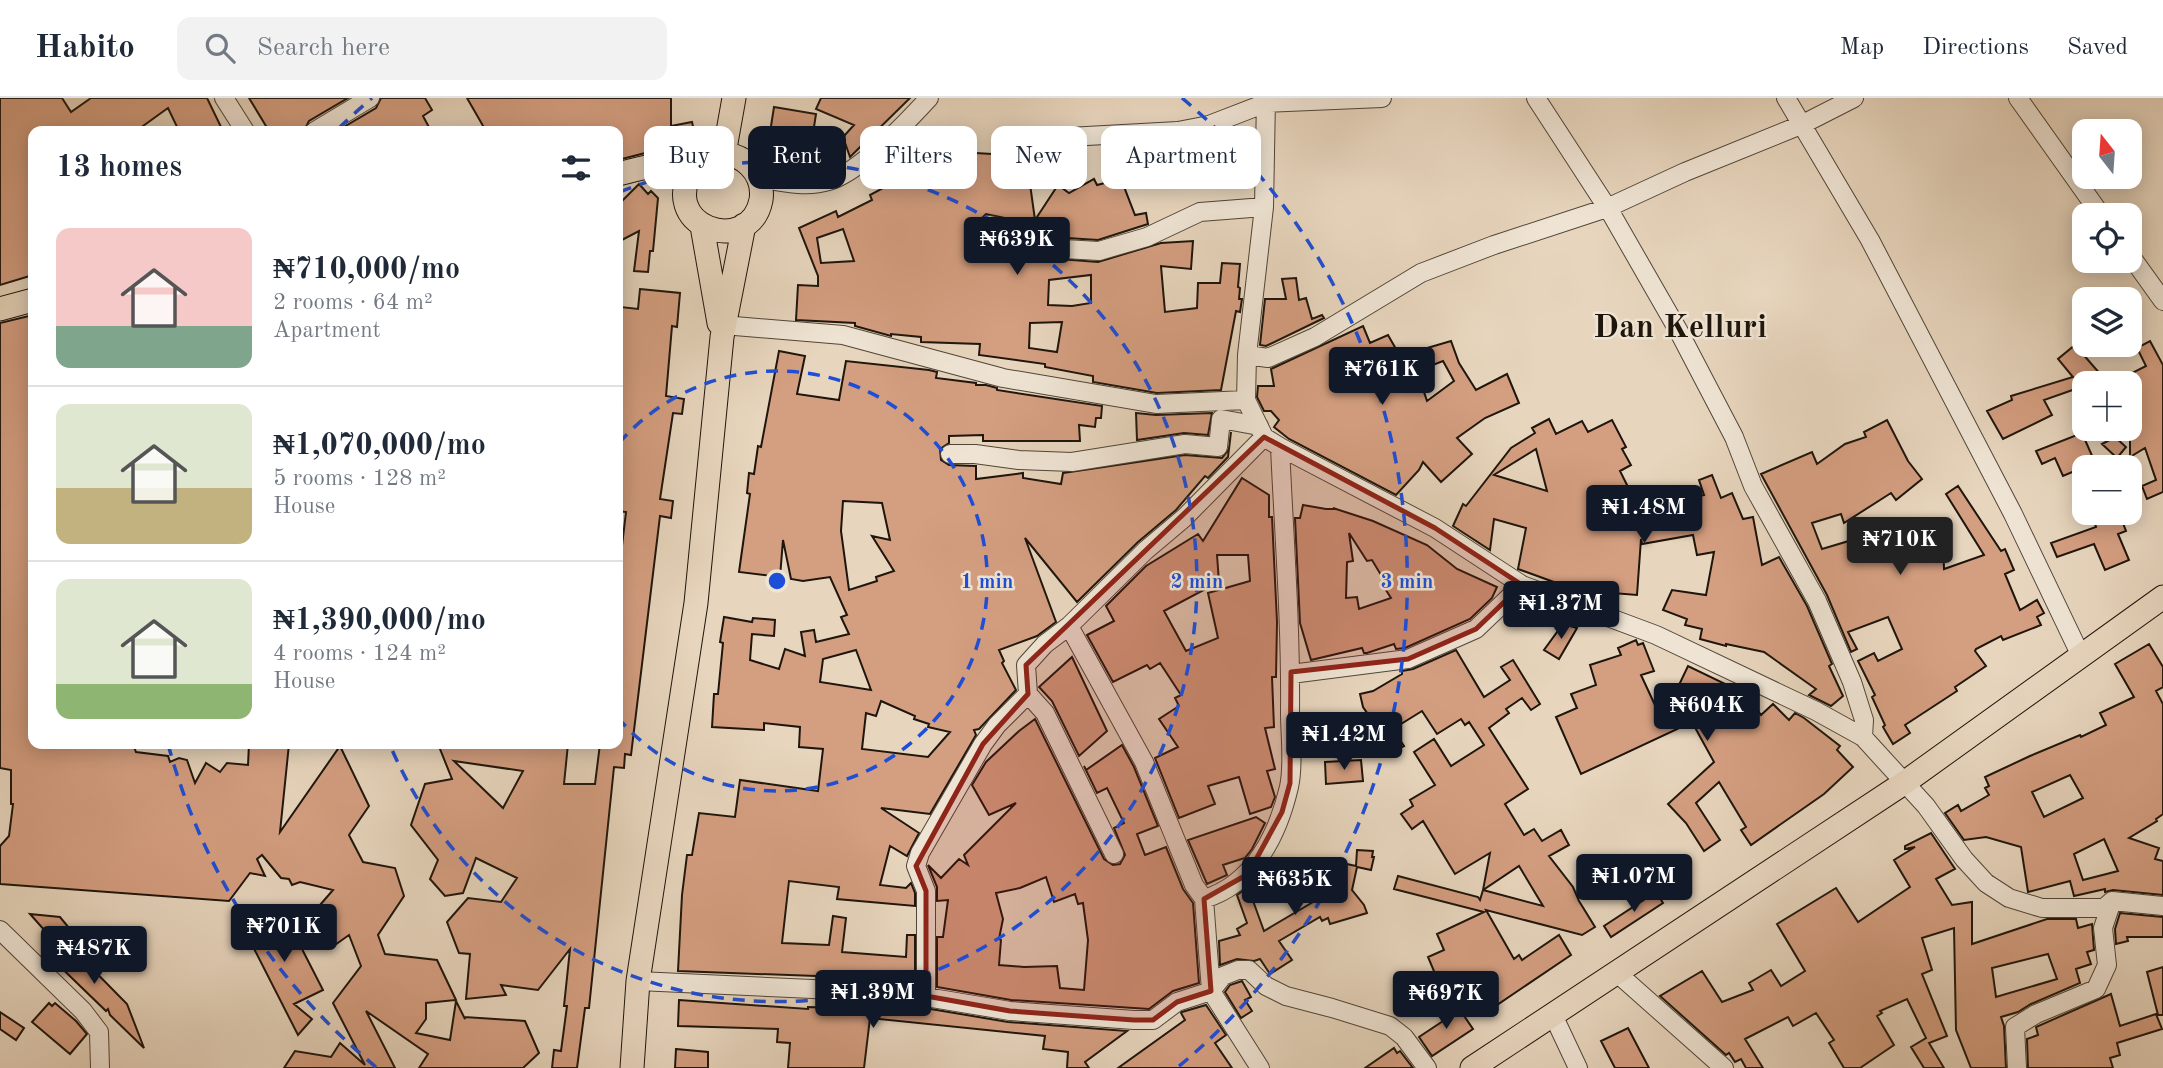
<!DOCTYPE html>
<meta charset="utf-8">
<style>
body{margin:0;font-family:"Old Standard TT",serif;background:#f2f2f3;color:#1f2937;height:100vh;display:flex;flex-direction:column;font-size:26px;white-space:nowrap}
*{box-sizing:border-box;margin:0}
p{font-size:23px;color:#747a83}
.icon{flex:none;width:38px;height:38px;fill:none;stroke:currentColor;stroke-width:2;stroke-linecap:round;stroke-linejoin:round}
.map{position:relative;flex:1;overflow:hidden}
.drawer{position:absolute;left:28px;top:28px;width:595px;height:623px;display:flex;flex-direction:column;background:#fff;border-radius:14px;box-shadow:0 4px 18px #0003}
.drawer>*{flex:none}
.guide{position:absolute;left:644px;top:28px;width:665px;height:63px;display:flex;gap:14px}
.needle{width:46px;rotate:343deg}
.tools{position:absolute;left:2072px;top:21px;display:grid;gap:14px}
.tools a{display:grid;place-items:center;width:70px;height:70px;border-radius:14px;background:#fff;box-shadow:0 4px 18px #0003;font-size:35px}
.price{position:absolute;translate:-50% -60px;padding:0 16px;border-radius:7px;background:#111827;color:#fff;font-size:23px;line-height:46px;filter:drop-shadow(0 2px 4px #0008)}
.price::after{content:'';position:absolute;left:50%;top:42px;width:21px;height:16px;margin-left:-10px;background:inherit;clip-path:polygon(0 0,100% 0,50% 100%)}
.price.active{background:#222;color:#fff}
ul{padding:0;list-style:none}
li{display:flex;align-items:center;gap:21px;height:175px;padding:0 28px}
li+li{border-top:2px solid #e0e1e3}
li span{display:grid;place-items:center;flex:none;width:196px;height:140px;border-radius:14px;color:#555}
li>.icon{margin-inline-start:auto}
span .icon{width:84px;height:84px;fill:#fffc;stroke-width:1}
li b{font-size:30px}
h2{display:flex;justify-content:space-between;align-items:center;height:84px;padding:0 28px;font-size:30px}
.pill{padding:0 24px;border-radius:14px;background:#fff;box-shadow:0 4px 18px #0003;font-size:24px;line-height:63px}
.pill.active{background:#111827;color:#fff}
header{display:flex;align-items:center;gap:42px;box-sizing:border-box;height:98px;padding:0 35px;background:#fff;border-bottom:2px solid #e0e1e3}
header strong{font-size:33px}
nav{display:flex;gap:38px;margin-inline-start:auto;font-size:24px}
.search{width:490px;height:63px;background:#f2f2f3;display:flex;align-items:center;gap:18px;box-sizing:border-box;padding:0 24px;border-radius:14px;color:#747a83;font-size:26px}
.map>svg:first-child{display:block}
</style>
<header>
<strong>Habito</strong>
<div class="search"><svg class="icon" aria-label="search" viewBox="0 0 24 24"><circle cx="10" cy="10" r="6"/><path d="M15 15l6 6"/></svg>Search here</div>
<nav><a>Map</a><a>Directions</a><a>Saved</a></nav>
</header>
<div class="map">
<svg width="2163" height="970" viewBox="0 0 2163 970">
<rect width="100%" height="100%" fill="#e7d5bd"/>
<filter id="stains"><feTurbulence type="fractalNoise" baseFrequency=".00286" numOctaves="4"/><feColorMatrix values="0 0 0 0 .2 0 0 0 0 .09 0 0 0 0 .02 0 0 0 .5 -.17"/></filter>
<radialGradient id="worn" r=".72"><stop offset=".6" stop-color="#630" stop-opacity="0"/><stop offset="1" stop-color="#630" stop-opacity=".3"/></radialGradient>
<!-- building -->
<path fill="#d49e80" stroke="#1e150c" stroke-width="2" fill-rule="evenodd" d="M0,0H62L71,14L91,0H207L223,33H179L168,10L136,33H33V177L0,187Z
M249,0H348L309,23L304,33H269Z
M381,0H425L432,12L423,18L431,33H337L376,10Z
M467,0H671V28L692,24L696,42L618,62V33H486Z
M821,0H910L850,59L843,39L854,27L816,11Z
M774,9L816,16L811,48L769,41Z
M927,43L941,53L1025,58V87L1030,86L1035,122L1058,87L1069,95L1094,81L1097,87L1121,81L1135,117L1146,115L1148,126L1098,142L1067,140L1043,128L986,116L978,124V131L986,138L1036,150L1059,161L1098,164L1161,145L1193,143L1191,171L1161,168L1165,214L1197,210L1198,185H1220L1222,165L1240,166L1238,189L1240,190L1239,201H1242L1240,214L1236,213L1221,292L1157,295L1093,284V278L1045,269V266L979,257L980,246L921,244V239L891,236V238L855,228V225L796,222L798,187L818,188V178L799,130L836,113L838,119L872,102L870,97L887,88L912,69L907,65ZM843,131L854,163L821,165L817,140ZM1091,177V205L1072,208L1048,207L1049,182ZM1062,224L1057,254L1029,250L1030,225Z
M639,86L648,96L651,93L658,100L653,153H650L648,174L634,173L639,133L618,144V107Z
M1296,180L1299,202L1306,200L1312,221L1322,217L1324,220L1266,248L1260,247L1265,201H1286L1282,181Z
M640,191L680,195L677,229L672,228L666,298L684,301L682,316L673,315L660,401L673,403L671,420L660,418L631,657L625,656L624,670L614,669L589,910H585L577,970H552L554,952L561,953L567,908H564L570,851L538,892L501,887L506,897L466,901L470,856L459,855L447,824L468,800L501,804L517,780L476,760L463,795L445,798L430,781L438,762L411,727L425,686L452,681L438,646H568L564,686H595L600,646H618V481L626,414L618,413V233L621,209L638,211ZM454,663L523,673L503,710Z
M33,217V646H133L136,654L168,658L170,664L179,660L187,662L195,685L206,665L220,674L227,665L248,667L249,646H289L280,734L340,648L369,708L349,737L363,764L395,770L404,798L378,837L385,856L437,862L456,902L426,905V921L416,935L450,942L456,903L465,921V919L525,923L539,955L523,970H419L428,956L366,913L395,970H284L295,953L331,959L340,945L365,967L333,905L361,868L349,837L335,847L325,834L330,830L320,807L333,792L300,784L292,787L289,781L281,780L262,757L257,761L265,778L250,775L229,803L0,786V748L9,738L13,706H11V672L0,670V225Z
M1363,228L1370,245L1388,237L1400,258L1451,243L1459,265L1476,292L1507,276L1519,305L1485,320L1457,340L1472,356L1441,384L1423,364L1419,372L1396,397L1289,341L1274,329L1279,322L1271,313H1264L1257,299L1258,288H1274L1271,271ZM1443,263L1454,283L1427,303L1417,273Z
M2150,243L2163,267V394L2147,401L2142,388L2156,382L2145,350L2130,359V276L2146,268L2137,250Z
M2075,247L2108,285H2084V288L2044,302L2052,317L2003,341L1987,313L2012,302L2011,298L2073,279L2058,261Z
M779,253L805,258L797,296L839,302L846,263L929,272L937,274L936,280L976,285V287H986L997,290V292L1102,308L1101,320H1096L1095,329L1079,327L1080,343H983V337L949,338V345L940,351L941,362L949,367L976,368V381L1023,375V380L1061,386L1063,375L1185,357L1222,360L1229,351L1231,334L1228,359L1208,380L1205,378L1176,412L1138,444L1077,504L1025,440L1056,524L1037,538L999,552L1004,563L1002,565L1016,592L979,631L974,632L976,637L930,716L881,710L919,735L907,758L890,748L880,787L906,790L911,785L915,795V808L837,801L839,789L789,783L782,845L829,847L833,818L846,820L842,854L906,859L907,837H915V886L843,881V879L678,873L682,797L687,757H692L699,715L735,719L740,682L818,693L823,651L799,649L800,629L764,625V632L712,629L714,596H718L723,545L720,544L724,519L752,524L753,520L775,522L774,538L752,536L750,562L779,571L785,551L805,558L801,534L814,532L816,544L849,536L841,519L847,517L830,479L803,483L791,481L783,442L780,479L739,474L750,396L747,395L749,375L754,376L758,348L761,349ZM843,403L882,405L890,442L872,438L894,473L876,479L877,483L849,492L841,433ZM856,552L871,592L820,584L823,561ZM881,603L915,618L914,621L929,626L928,629L950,634L928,659L862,651L866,615L876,618Z
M1136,315L1156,317L1212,315L1208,337L1184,335L1137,342Z
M1549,321L1556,336L1582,323L1588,334L1612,322L1626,349L1622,351L1631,367L1620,373L1629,391L1641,425L1696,415L1694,408L1698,407L1695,399L1704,397L1699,382L1712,377L1721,400L1732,395L1743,421L1753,419L1762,467L1779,459L1807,508L1832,566L1829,568L1843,598L1831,608L1809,597L1816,591L1764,554L1726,546V548L1700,541L1702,531L1685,527L1687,521L1663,512L1672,492L1706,497L1714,454L1697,457L1693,437L1642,446L1641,441L1637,497L1587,493L1562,487L1518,471L1526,430L1494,421L1490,452L1453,428L1463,406L1466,408L1511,350L1535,335L1532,330ZM1536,351L1547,393L1494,377Z
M1887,322L1908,363L1922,381L1896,402L1891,395L1844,425L1841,416L1812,425L1822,451L1852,442L1850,437L1864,436L1870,443L1885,434L1886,447L1915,439L1943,438L1944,471L1984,457L1946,396L1958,388L2001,453L2005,451L2014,472L2005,476L2020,512L2037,502L2044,515L2037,519L2041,527L2003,542L2001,538L1976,551L1975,553L1986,568L1955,589L1957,593L1905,627L1910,635L1893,646L1883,629L1885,627L1872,599L1875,597L1858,563L1874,555L1878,563L1902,551L1888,519L1848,534L1857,551L1851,554L1827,497L1761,376L1812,354L1817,366L1845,346L1866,339L1864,334Z
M2082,335L2097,369H2084L2063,378L2055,360L2042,366L2036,353Z
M2115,339L2126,349L2117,360L2102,346Z
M1242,380L1269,397V419H1272L1277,524L1276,579H1272L1274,629L1265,630L1275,671L1267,673L1275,699L1271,709L1250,716L1239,679L1208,688L1215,706L1179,720L1155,660L1178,649L1159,621L1179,608L1175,600L1181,597L1160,565L1150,571L1147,567L1113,584L1087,537L1114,523L1106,508L1146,468L1198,436L1203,443ZM1217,457H1248L1250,483L1208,495L1218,540L1186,553L1164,513L1219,484Z
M1303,407L1326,411H1334L1333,410L1373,423L1427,447L1457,471L1497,489L1492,500L1470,521L1405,550L1396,551L1394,546L1367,555H1364L1362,550L1311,562L1300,525L1295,420H1300ZM1349,435L1367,463L1372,462L1387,487L1384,489L1391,500L1359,511L1357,499L1346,500L1347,464L1353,463Z
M2119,415L2126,433L2118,436L2129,462L2105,472L2094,446L2057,459L2051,445L2096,429L2094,423Z
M1563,526L1577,530L1559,561L1544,552Z
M1636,542L1638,547L1643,545L1654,573L1641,577L1661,620L1686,609L1678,589L1688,568L1746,596L1761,617L1773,606L1789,622L1795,615L1804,620L1840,648L1837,652L1853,669L1824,696L1751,747L1741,732L1746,729L1719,684L1696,705L1720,742L1704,753L1686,725L1668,706L1714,664L1692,624L1581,676L1556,619L1577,610L1571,596L1596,587L1590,567L1621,557L1618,550Z
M2149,546L2163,569V589L2156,593L2163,606V716L2156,721L2157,723L2129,740L2159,750L2155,761L2163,763V797L2113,792L2105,794V791L2074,798L2070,783L2028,794L2021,749L1986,739L1964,742L1945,715L1958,707L1961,713L1989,697L1985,690L1989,688L1985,679L2030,658L2080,637L2081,639L2106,627L2100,615L2134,599L2115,566ZM2070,677L2083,700L2044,719L2032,694ZM2104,741L2118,773L2083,782L2074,756Z
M1456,552L1484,599L1510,582L1501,569L1513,562L1540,606L1531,612L1522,600L1506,611L1509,615L1489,630L1528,691L1505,706L1524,737L1534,731L1542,743L1561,732L1569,747L1549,758L1573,789L1579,803L1595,829L1582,837L1486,812L1514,861L1519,857L1522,862L1559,837L1571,857L1491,911L1471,880L1452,888L1446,874L1436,878L1428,859L1444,852L1437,836L1484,814L1394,791L1398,778L1478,799L1480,802L1483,792L1543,808L1519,768L1483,792L1490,755L1455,776L1423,723L1412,731L1401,716L1413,708L1410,702L1435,687L1414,654L1434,641L1451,668L1484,647L1469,624L1465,627L1461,621L1437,636L1422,613L1393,631L1404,648L1386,657L1376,638L1381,635L1363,609L1360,596L1373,593L1402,576V573L1413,571Z
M1072,559L1107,633L1079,658L1052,603L1039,589Z
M1035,621L1104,761L1113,767L1120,766L1125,757L1114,730L1124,725L1107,690L1097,695L1084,668L1086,672L1122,647L1134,669L1158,728L1137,736L1145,757L1166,749L1183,791L1193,805L1199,885L1173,893L1149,911L1011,902L937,889V839H943L948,802L937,803V789L928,767L941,780L959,761L968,767L964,757L1016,705L989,717L972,687L986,664L1019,633ZM1046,779L1054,804L1075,796L1078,806L1083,805L1088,842L1084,892L1060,890L1057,868L1024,869L999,867L1001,842L999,841L1003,821L996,795L1020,790Z
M1361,662L1363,683L1326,686L1325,664Z
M1256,719L1265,725L1252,751L1245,760L1223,767L1227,777L1207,786L1188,742Z
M1931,735L1955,771L1936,781L1952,807L1972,804V846L2047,821H2076L2078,830L2092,826L2094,852L2087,854L2091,866L2076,871L2080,885L2031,906L2018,914L2001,919L2004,928L2006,970H1971L1956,932L1954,830L1922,840L1932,872L1922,876L1947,938L1929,945L1944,970H1924L1911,949L1926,940L1907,901L1880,913L1882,915L1877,918L1894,947L1860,970H1844L1829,945L1834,942L1816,915L1793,928L1788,919L1745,941L1763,970H1746L1741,961L1735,964L1729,955L1726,957L1660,898L1702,873L1722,904L1753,892L1749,885L1771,872L1781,888L1805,873L1777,826L1836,790L1858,824L1910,789L1894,762L1915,749L1905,751V748ZM2048,856L2057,881L1996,899L1992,870Z
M1357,752L1373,753L1372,759H1374L1371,772L1357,769L1352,792L1364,807L1367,815L1330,826L1328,820L1322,823L1320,819L1279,843L1292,862L1270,876L1260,861L1254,863L1237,861L1220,867L1219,843L1240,837L1237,831L1247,825L1237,797L1248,789L1264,833L1313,804L1300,787L1319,773L1336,794L1342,765L1356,768Z
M1656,794L1663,805L1611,839L1604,828Z
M281,810L323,892L294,906L312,921L298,937L243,829Z
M2120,815L2163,819V839H2127L2128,843L2116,846L2115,831Z
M30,816L60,819L69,830L54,843Z
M62,840L127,906L144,950L110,917L108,911L106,913L47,856Z
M2163,869V917H2158L2147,874Z
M1242,883L1251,899L1245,902L1252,913L1241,920L1225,894L1230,887Z
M2111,896L2120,928L2156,916L2162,931L2117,945L2120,957L2110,960L2113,970H2028L2027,941L2038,937L2036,929Z
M679,902L808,911V909L842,910V904L901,906L1008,924L1127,933L1085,964L1089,970H1067L1068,954L1043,951L1045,938L870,920L864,970H788L790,945L777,944L778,931L678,928Z
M49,905L52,908L55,905L76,923L87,936L70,956L32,924Z
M1456,906L1473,931L1432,958L1419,939L1446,921L1442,915Z
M1206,907L1226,937L1215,945L1232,970H1118L1185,922L1181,915L1182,914Z
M0,914L24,930L16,942L0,931Z
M1628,930L1649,970H1615L1601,943Z
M1394,950L1397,955L1400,953L1413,970H1365Z
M676,951L708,954V970H675Z"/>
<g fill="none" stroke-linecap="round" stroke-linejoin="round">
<defs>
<path id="minor" d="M224,0L245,33
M1266,0L1264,109L1247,257L1246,302L1264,339L1280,349L1435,430L1522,487L1656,537L1816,613L1863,639L1926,708L1964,761L1986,785L2009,800L2042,810H2104L2112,803L2163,808
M1536,0L1612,117L1678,232L1734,339L1753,388L1817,503L1852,584L1864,622L1863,639
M1786,0L1870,142L2013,416L2081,558
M2018,0L2101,117
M315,33L370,0
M1050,40L1178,33L1209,27L1266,5L1382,0
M759,80C782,84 806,90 829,83C860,74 907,24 929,0
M989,127L1040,139L1064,151L1099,153L1147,139L1200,114L1264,109
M2130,157L2163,203
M723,227L843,237L1003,280L1156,306L1246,302
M1247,257L1268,260L1315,239L1421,175L1494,147L1607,110L1685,74L1801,27L1854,0
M950,356H975L1019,362L1072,364L1185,346L1218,349L1221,321L1259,328
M1069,528L1144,664L1194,787L1204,801
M1291,576L1408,561L1476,531L1522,487
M1114,756L1045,615L1028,596L1026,567L1045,546L1069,528L1146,452L1184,420L1264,339
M0,832L83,913L99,934L100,970
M1617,875L1724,970
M638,883L902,895L1010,913L1134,922H1153L1177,904L1211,893L1223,878L1238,872H1249L1266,888L1286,898L1332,910L1390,928L1404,939L1427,970
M926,898V793L916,768L920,755L983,646L997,627L1028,596
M1553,917L1578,970
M1260,970L1211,893L1204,801C1254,786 1278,736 1289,689C1294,666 1290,638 1290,614C1291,526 1284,437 1280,349
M2017,970L2015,929L2036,916L2096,891L2107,867L2103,830L2112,803"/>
<path id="major" d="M724,56L734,0
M618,76C631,73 646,68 660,67C670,67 682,69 692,67C700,66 707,58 716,57C743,52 765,76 761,102C750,160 653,129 695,67
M702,128L719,225
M0,211L33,202
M632,970L638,883L696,505L722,239L744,127
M1472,970L1904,685L2163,499"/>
</defs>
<!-- minor casing -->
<use href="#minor" stroke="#504538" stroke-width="20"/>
<!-- major casing -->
<use href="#major" stroke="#1e150c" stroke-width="25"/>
<!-- minor -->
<use href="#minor" stroke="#efe4d4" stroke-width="18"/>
<!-- major -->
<use href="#major" stroke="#e7d5bd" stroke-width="23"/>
</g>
<!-- marked area -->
<path fill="#8f2418" fill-opacity="0.2" stroke="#8f2418" stroke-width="5" stroke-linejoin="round" d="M1264,339L1435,430L1522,487L1476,531L1408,561L1291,574L1290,685L1282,714L1248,776L1204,801L1211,893L1177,904L1153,922H1134L1010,913L926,898V793L916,768L983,646L1028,596L1026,567Z"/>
<!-- distance rings -->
<g fill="none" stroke="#1d4ed8" stroke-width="3.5" stroke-dasharray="12 9">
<path d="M619 345A210 210 0 1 1 619 621"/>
<path d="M620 94A420 420 0 1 1 390 647"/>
<path d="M376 969A630 630 0 0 1 168 646M339 30A630 630 0 0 1 372 0M1182 0A630 630 0 0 1 1178 969"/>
</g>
<g text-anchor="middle" stroke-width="5" stroke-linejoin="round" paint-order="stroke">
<!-- district labels -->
<g font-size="33" font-weight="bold" fill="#1e150c" stroke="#efe4d4">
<text x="1680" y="239">Dan Kelluri</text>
</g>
</g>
<circle cx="777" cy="483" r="10" fill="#1d4ed8" stroke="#efe4d4" stroke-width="3.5"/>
<g font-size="21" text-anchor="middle" font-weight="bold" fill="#1d4ed8" stroke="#efe4d4" stroke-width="5" stroke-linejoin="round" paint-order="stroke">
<text x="987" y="490">1 min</text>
<text x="1197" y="490">2 min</text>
<text x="1407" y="490">3 min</text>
</g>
<rect width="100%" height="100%" filter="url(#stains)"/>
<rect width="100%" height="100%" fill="url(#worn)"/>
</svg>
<div class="tools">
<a><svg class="needle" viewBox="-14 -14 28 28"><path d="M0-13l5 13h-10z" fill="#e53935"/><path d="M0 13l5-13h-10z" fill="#747a83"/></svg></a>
<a><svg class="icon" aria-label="locate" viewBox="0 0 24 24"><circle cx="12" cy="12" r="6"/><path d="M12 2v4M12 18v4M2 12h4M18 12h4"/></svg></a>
<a><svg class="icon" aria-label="layers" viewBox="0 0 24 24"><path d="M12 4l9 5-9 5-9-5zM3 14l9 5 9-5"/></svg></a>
<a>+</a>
<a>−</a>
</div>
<b class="price" style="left:1017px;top:179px">₦639K</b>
<b class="price" style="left:1382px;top:309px">₦761K</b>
<b class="price" style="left:1644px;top:447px">₦1.48M</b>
<b class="price active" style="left:1900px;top:479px">₦710K</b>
<b class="price" style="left:1561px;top:543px">₦1.37M</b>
<b class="price" style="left:1707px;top:645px">₦604K</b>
<b class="price" style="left:1344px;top:674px">₦1.42M</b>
<b class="price" style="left:1634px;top:816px">₦1.07M</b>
<b class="price" style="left:1295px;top:819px">₦635K</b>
<b class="price" style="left:284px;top:866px">₦701K</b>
<b class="price" style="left:94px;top:888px">₦487K</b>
<b class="price" style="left:873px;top:932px">₦1.39M</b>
<b class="price" style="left:1446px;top:933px">₦697K</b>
<div class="guide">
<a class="pill">Buy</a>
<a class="pill active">Rent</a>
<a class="pill">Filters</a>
<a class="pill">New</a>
<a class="pill">Apartment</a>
</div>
<section class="drawer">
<h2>13 homes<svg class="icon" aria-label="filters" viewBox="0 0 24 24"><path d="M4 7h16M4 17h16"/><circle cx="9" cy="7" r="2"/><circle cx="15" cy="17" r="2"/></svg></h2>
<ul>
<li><span style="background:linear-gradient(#f6c9c9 70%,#7fa58c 0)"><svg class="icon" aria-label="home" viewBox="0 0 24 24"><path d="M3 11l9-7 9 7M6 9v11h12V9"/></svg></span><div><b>₦710,000/mo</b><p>2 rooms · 64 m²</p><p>Apartment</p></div></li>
<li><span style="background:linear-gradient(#dfe7d0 60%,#c2b280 0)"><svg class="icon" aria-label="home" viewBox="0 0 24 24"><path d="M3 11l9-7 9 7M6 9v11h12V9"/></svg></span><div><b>₦1,070,000/mo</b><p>5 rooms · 128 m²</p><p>House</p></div></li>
<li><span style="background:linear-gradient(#dfe7d0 75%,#8fb573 0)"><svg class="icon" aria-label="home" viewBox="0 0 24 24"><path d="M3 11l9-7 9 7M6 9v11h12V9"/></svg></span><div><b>₦1,390,000/mo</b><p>4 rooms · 124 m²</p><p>House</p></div></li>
</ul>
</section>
</div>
